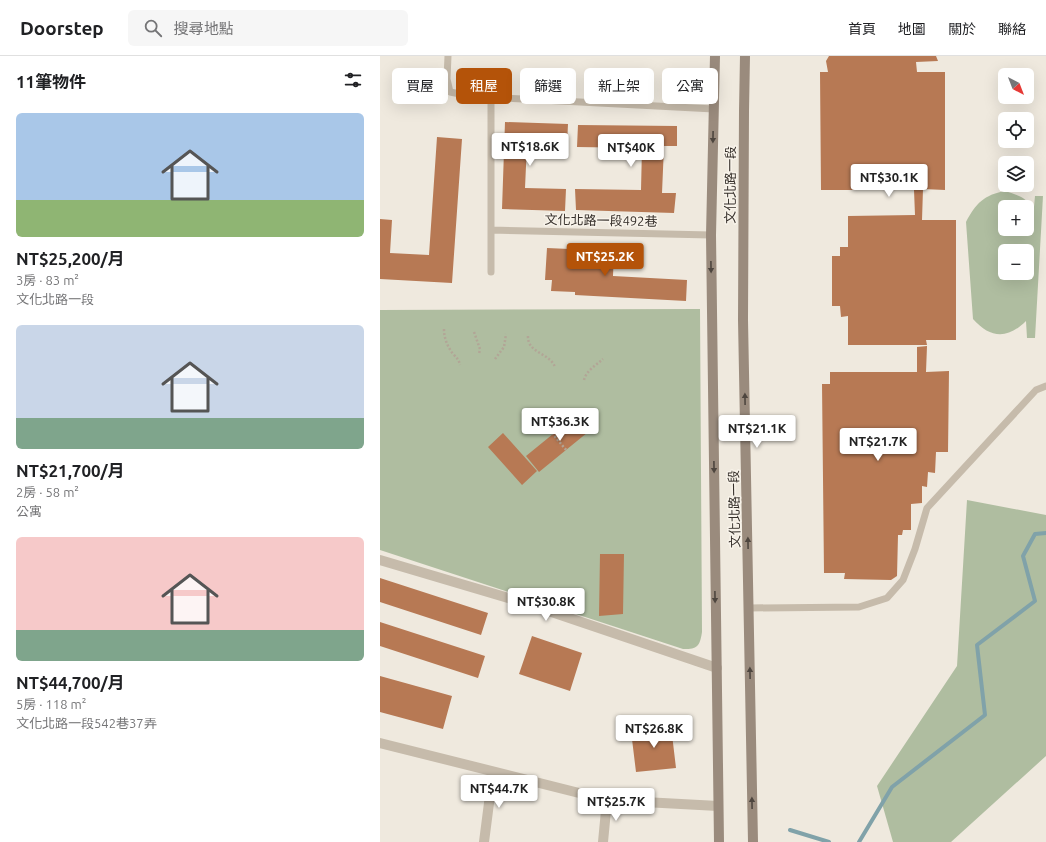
<!DOCTYPE html>
<html lang="zh-TW">
<meta charset="utf-8">
<style>
body{margin:0;font-family:Ubuntu,"Noto Sans TC",sans-serif;background:#f6f6f6;color:#202124;height:100vh;display:flex;flex-direction:column;font-size:15px;white-space:nowrap}
*{box-sizing:border-box;margin:0}
p{font-size:13px;color:#757577}
.icon{flex:none;width:22px;height:22px;fill:none;stroke:currentColor;stroke-width:2;stroke-linecap:round;stroke-linejoin:round}
.map{position:relative;flex:1;overflow:hidden}
.panel{display:flex;flex-direction:column;background:#fff;width:380px}
.panel>*{flex:none}
.top-card{position:absolute;left:12px;top:12px;width:380px;height:36px;display:flex;gap:8px}
.needle{width:26px;rotate:138deg}
.controls{position:absolute;left:618px;top:12px;display:grid;gap:8px}
.controls a{display:grid;place-items:center;width:36px;height:36px;border-radius:6px;background:#fff;box-shadow:0 4px 16px #0002;font-size:20px}
.price{position:absolute;translate:-50% -34px;padding:0 9px;border-radius:4px;background:#fff;color:#222;font-size:13px;line-height:26px;filter:drop-shadow(0 1px 2px #0008)}
.price::after{content:'';position:absolute;left:50%;top:24px;width:12px;height:9px;margin-left:-6px;background:inherit;clip-path:polygon(0 0,100% 0,50% 100%)}
.price.selected{background:#b45309;color:#fff}
ul{padding:0;list-style:none}
li{display:grid;align-content:center;gap:8px;height:212px;padding:0 16px}
li span{display:grid;place-items:center;height:124px;border-radius:6px;color:#555}
li>.icon{margin-inline-start:auto}
span .icon{width:72px;height:72px;fill:#fffc;stroke-width:1}
li b{font-size:17px}
h2{display:flex;justify-content:space-between;align-items:center;height:48px;padding:0 16px;font-size:17px}
.pill{padding:0 14px;border-radius:6px;background:#fff;box-shadow:0 4px 16px #0002;font-size:14px;line-height:36px}
.pill.selected{background:#b45309;color:#fff}
header{display:flex;align-items:center;gap:24px;box-sizing:border-box;height:56px;padding:0 20px;background:#fff;border-bottom:1px solid #e0e0e0}
header strong{font-size:19px}
nav{display:flex;gap:22px;margin-inline-start:auto;font-size:14px}
.search{width:280px;height:36px;background:#f6f6f6;display:flex;align-items:center;gap:10px;box-sizing:border-box;padding:0 14px;border-radius:6px;color:#757577;font-size:15px}
main{display:flex;flex:1;min-height:0}
.map>svg:first-child{display:block}
</style>
<header>
<strong>Doorstep</strong>
<div class="search"><svg class="icon" aria-label="search" viewBox="0 0 24 24"><circle cx="10" cy="10" r="6"/><path d="M15 15l6 6"/></svg>搜尋地點</div>
<nav><a>首頁</a><a>地圖</a><a>關於</a><a>聯絡</a></nav>
</header>
<main>
<section class="panel">
<h2>11筆物件<svg class="icon" aria-label="filters" viewBox="0 0 24 24"><path d="M4 7h16M4 17h16"/><circle cx="9" cy="7" r="2"/><circle cx="15" cy="17" r="2"/></svg></h2>
<ul>
<li><span style="background:linear-gradient(#a9c7e8 70%,#8fb573 0)"><svg class="icon" aria-label="home" viewBox="0 0 24 24"><path d="M3 11l9-7 9 7M6 9v11h12V9"/></svg></span><div><b>NT$25,200/月</b><p>3房 · 83 m²</p><p>文化北路一段</p></div></li>
<li><span style="background:linear-gradient(#c9d6e8 75%,#7fa58c 0)"><svg class="icon" aria-label="home" viewBox="0 0 24 24"><path d="M3 11l9-7 9 7M6 9v11h12V9"/></svg></span><div><b>NT$21,700/月</b><p>2房 · 58 m²</p><p>公寓</p></div></li>
<li><span style="background:linear-gradient(#f6c9c9 75%,#7fa58c 0)"><svg class="icon" aria-label="home" viewBox="0 0 24 24"><path d="M3 11l9-7 9 7M6 9v11h12V9"/></svg></span><div><b>NT$44,700/月</b><p>5房 · 118 m²</p><p>文化北路一段542巷37弄</p></div></li>
</ul>
</section>
<div class="map">
<svg width="666" height="786" viewBox="0 0 666 786">
<rect width="100%" height="100%" fill="#efe9de"/>
<!-- green -->
<path fill="#afbda0" fill-rule="evenodd" d="M625,135C634,138 647,141 651,151C652,153 653,158 653,161L655,140H663L655,282H647L646,265C627,284 610,282 593,263L586,166C596,147 604,139 625,135ZM625,151H647V173H625ZM625,195H647V217H625Z
M320,253L322,576C320,589 318,594 303,593L0,494V254Z
M587,444L666,459V700L571,786H513L497,730L577,610Z"/>
<g fill="none" stroke-linecap="round" stroke-linejoin="round">
<!-- stream -->
<path stroke="#80a2a9" stroke-width="4" d="M410,774L449,786
M479,786L512,731L605,659L597,589L655,545L643,500L655,478L666,477"/>
</g>
<!-- building -->
<path fill="#b77954" d="M449,0H556L558,5L536,6L537,16H565V134L543,133L542,164H576V284H546L547,289H468V260L461,261L460,250H452V200H460V191H468V160L535,159L534,134H441L440,16H448L446,5Z
M125,66L188,68L187,89L147,88L145,132L186,133L185,155L122,153Z
M198,69L297,70V90H284L282,137H296L294,157L196,154L195,133L261,134L262,92L197,91Z
M57,81L82,83L72,227L0,223V163L12,164L10,197L49,199Z
M167,192L234,195L233,220L307,224L306,245L195,239V236L171,235L172,224H165Z
M547,290L546,316L569,315L568,396H556L555,417L548,416L547,431L542,430V447L531,448V474H523L522,479H518L517,520L511,524L464,523L465,517H444L442,328H450V316H537V291Z
M200,356L213,372L159,416L146,400Z
M123,377L157,415L142,429L108,391Z
M220,498H244L243,558L219,560Z
M0,522L108,557L101,579L0,546Z
M0,566L105,600L98,622L0,590Z
M152,580L202,597L190,635L139,618Z
M0,620L72,640L63,673L0,656Z
M291,670L296,712L256,716L251,675Z"/>
<g fill="none" stroke-linecap="round" stroke-linejoin="round">
<!-- path -->
<path stroke="#b2a596" stroke-width="2.5" stroke-dasharray="2 2" stroke-linecap="butt" d="M64,273C64,283 68,291 73,298C77,302 79,304 80,309
M94,276L100,293L99,298
M148,280C147,297 170,297 175,311
M115,303L124,291L126,278
M204,324C206,315 216,309 223,303
M172,377L187,395"/>
<!-- service -->
<path stroke="#c6bbab" stroke-width="7" d="M68,0L67,23L70,36L80,38L125,42L334,53
M111,41V216
M111,174L331,179
M369,552L479,551L507,542L523,524L535,493L547,452L656,334L666,330"/>
<!-- minor -->
<path stroke="#c6bbab" stroke-width="10" d="M0,504L145,547L337,612
M0,687L227,744L338,750
M104,786L113,716
M223,786L227,744"/>
<!-- secondary -->
<path stroke="#9a8b7d" stroke-width="10" d="M335,0L331,179L339,786
M365,0L364,55L363,264L373,786"/>
</g>
<!-- one-way arrows -->
<defs><path id="oneway-solid" d="M-6-.8H1V-3.2L6.5 0L1 3.2V.8H-6Z"/></defs>
<g fill="#4e463f">
<use href="#oneway-solid" transform="translate(333 81) rotate(91)"/>
<use href="#oneway-solid" transform="translate(331 211) rotate(89)"/>
<use href="#oneway-solid" transform="translate(365 343) rotate(-91)"/>
<use href="#oneway-solid" transform="translate(334 411) rotate(89)"/>
<use href="#oneway-solid" transform="translate(368 487) rotate(-91)"/>
<use href="#oneway-solid" transform="translate(335 541) rotate(89)"/>
<use href="#oneway-solid" transform="translate(370 617) rotate(-91)"/>
<use href="#oneway-solid" transform="translate(372 747) rotate(-91)"/>
</g>
<g text-anchor="middle" stroke-width="3" stroke-linejoin="round" paint-order="stroke">
<!-- street labels -->
<g font-size="13" fill="#352f2a" stroke="#f8f3ea">
<text transform="translate(350 129) rotate(-90)" y="5">文化北路一段</text>
<text transform="translate(221 164) rotate(1)" y="5">文化北路一段492巷</text>
<text transform="translate(354 453) rotate(-91)" y="5">文化北路一段</text>
</g>
</g>
</svg>
<div class="controls">
<a><svg class="needle" viewBox="-14 -14 28 28"><path d="M0-13l5 13h-10z" fill="#e53935"/><path d="M0 13l5-13h-10z" fill="#757577"/></svg></a>
<a><svg class="icon" aria-label="locate" viewBox="0 0 24 24"><circle cx="12" cy="12" r="6"/><path d="M12 2v4M12 18v4M2 12h4M18 12h4"/></svg></a>
<a><svg class="icon" aria-label="layers" viewBox="0 0 24 24"><path d="M12 4l9 5-9 5-9-5zM3 14l9 5 9-5"/></svg></a>
<a>+</a>
<a>−</a>
</div>
<b class="price" style="left:150px;top:111px">NT$18.6K</b>
<b class="price" style="left:251px;top:112px">NT$40K</b>
<b class="price" style="left:509px;top:142px">NT$30.1K</b>
<b class="price selected" style="left:225px;top:221px">NT$25.2K</b>
<b class="price" style="left:180px;top:386px">NT$36.3K</b>
<b class="price" style="left:377px;top:393px">NT$21.1K</b>
<b class="price" style="left:498px;top:406px">NT$21.7K</b>
<b class="price" style="left:166px;top:566px">NT$30.8K</b>
<b class="price" style="left:274px;top:693px">NT$26.8K</b>
<b class="price" style="left:119px;top:753px">NT$44.7K</b>
<b class="price" style="left:236px;top:766px">NT$25.7K</b>
<div class="top-card">
<a class="pill">買屋</a>
<a class="pill selected">租屋</a>
<a class="pill">篩選</a>
<a class="pill">新上架</a>
<a class="pill">公寓</a>
</div>
</div>
</main>
